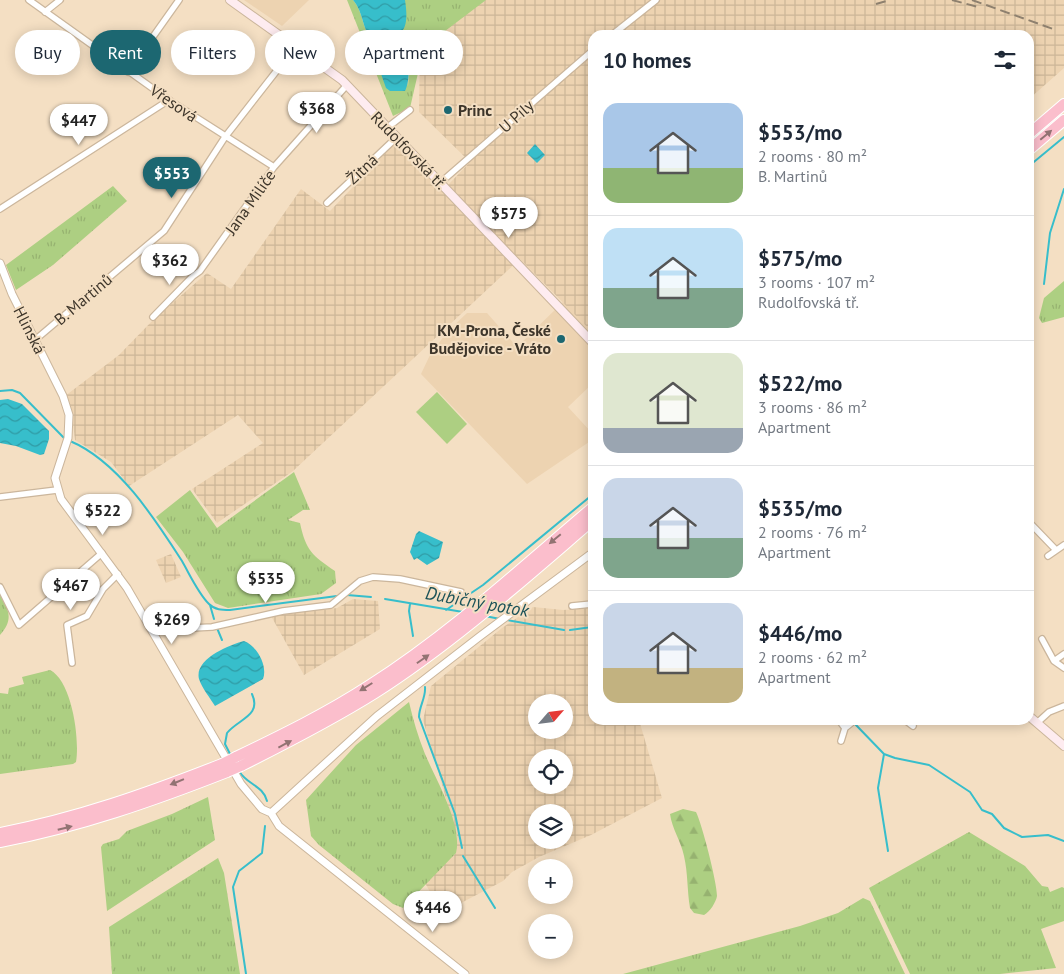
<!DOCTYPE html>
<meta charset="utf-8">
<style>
body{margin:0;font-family:"PT Sans",sans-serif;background:#f6f6f7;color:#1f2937;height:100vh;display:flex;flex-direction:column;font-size:19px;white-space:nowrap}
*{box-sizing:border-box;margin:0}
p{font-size:16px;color:#747a83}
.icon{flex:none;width:28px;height:28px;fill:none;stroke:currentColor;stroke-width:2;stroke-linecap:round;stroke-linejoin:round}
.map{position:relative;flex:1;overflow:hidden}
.side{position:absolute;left:588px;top:30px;width:446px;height:695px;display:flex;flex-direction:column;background:#fff;border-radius:15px;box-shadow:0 2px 12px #0003}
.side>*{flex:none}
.top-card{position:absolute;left:15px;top:30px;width:475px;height:45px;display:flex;gap:10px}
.needle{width:32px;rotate:62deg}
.controls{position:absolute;left:528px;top:694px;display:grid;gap:10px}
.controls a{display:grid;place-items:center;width:45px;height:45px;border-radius:50%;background:#fff;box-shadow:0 2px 12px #0003;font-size:25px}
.price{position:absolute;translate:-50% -42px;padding:0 11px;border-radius:18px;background:#fff;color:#222;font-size:16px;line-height:32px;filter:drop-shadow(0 1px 2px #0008)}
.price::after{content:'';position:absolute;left:50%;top:30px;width:15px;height:11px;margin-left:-8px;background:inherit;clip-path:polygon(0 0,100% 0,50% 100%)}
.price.selected{background:#1c6771;color:#fff}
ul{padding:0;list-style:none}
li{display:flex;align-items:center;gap:15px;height:125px;padding:0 15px}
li+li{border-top:1px solid #e0e1e3}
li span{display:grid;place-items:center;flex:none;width:140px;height:100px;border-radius:15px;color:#555}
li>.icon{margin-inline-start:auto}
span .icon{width:60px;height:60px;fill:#fffc;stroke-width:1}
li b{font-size:21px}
h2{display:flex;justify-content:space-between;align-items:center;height:60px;padding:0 15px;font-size:21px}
.tag{padding:0 18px;border-radius:22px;background:#fff;box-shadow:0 2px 12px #0003;font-size:18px;line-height:45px}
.tag.selected{background:#1c6771;color:#fff}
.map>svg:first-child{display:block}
</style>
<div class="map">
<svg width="1064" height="974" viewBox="0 0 1064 974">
<defs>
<pattern id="industrial-grid" width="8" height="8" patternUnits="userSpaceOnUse" patternTransform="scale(1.25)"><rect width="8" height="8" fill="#edd3b1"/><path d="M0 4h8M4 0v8" fill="none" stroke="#ccb698"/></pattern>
<pattern id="grass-tufts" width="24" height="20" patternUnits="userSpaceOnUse" patternTransform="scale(1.25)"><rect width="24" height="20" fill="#adcf82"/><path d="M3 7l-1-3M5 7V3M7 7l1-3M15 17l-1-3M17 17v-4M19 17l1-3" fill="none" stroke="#96b270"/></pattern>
<pattern id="forest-firs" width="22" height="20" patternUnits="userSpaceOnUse" patternTransform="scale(1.25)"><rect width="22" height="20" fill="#adcf82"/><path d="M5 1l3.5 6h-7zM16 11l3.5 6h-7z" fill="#96b270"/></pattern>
<pattern id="water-waves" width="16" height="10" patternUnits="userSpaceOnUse" patternTransform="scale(1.25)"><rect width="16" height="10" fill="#37becb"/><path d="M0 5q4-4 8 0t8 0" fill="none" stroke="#309ba5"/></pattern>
</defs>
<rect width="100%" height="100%" fill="#f4dfc3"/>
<!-- built -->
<path fill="#edd3b1" d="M244,0H309L282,26Z
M563,302L592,332V384L568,407L592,433V440L527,484L421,374L430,355L447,332L467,313H487L517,347Z"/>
<!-- industrial -->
<path fill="url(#industrial-grid)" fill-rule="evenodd" d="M474,0H1064V68L1029,99V35H592V332L520,259L293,471L217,523L192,489L263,443L238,415L129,486L111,462L75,440L72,415L65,396L119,355L154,319L207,273L231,289L301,189L330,211L395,143L448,185L470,162L419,112L420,42Z
M171,554L181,577L166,583L156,560Z
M353,599L378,601L380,629L304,675L271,616L337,608Z
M533,607L563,610L592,608V720H639L662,798L591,835L539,857L512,872L503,881L442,913L425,883L456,853L457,836L423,720L431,686L502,628ZM536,702H564V730H536ZM536,758H564V785H536ZM536,812H564V840H536Z"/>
<!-- grass -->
<path fill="url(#grass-tufts)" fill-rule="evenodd" d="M347,0H353C364,13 362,30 372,39L391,40L398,37L404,24L405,0H486L424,47L410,108L393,116ZM401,47L410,60L408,86Z
M113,186L127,201L53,265L16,290L6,265Z
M1064,281V317L1042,323L1039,318L1044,298Z
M294,472L310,510H303L288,520L300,523C306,551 312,555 335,571L336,583L321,594L228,608L215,603L183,552L156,517L190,490L217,528Z
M0,595C10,610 13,621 0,635Z
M50,670C72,681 80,739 76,762L73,764L0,774V693L8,694L9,688L24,684L22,677Z
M409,702C413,719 418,737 425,754C436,780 463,825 456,853L403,908L393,904L319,845L311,836L306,800L356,745Z
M208,797L215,840L107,911L101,847L103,844L119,839L127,831L172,814Z
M969,832L1025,866L1042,886L1048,887L1050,892L1062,887L1064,888V921L1041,929L1056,968L1000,974H910L869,888Z
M218,858L224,873L240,974H112L109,927Z
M863,898L870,901L905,974H623L800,926L838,913Z"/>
<!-- forest -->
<path fill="url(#forest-firs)" d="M683,809L696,812C702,824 717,882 717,896C716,902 710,912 704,915L694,913L690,908C687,890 688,873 684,856C681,841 672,829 670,814Z"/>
<!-- garden -->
<path fill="#adcf82" d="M437,392L467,424L447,444L416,412Z"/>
<!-- water -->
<path fill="url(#water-waves)" d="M353,0H405C410,32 402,40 372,39C362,30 364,13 353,0Z
M401,47L406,49C410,58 410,82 405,91H390L386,88L374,54L377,50Z
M535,144L545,155L537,163L527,153Z
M8,399L22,404L49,431V439L44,454L40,455L16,446L0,443V400Z
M419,531L443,542L439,558L427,565L417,558L414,560L410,552L416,534Z
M244,641C257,646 268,666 263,679L215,706C210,698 202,688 199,679C194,659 229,645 244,641Z"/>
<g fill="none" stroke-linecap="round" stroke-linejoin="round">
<!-- stream -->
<path stroke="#37becb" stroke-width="2" d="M1029,166L1064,137
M1044,284L1050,233L1064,189
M0,391L12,390L20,393L66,440
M70,441C118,461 155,519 182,561C190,575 198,593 209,604C215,610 222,610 230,610L337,596
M347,595L371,597
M385,599L463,612
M410,604L409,611L413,636
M210,605L214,619
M446,610L483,585L592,495
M485,616L500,619
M507,620L564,630
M217,628L222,640
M570,630L592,627
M425,687C426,698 419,706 419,717L455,814L462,848
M855,724L884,754L895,758L929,765L970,792L982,810L992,814L1004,828L1022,837L1048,835L1064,841
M884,754L878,788L888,851
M231,756L225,744L227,733C238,719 262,716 252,694
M239,771C247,785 263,785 267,801
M463,856L495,908
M246,974L233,887L239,871L262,853L265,826"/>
<defs>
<path id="minor" d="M29,0L169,100L274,167
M45,12L60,0
M612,35L656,0
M128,72L179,0
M388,127L410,110
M440,183L592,51
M327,203L397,137
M0,209L169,100
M153,317L193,276L200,271L274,167L347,85
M35,340L164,231L225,137L296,46
M0,497L57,490
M1029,522L1056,550
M1048,556L1064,545
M0,587L19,625L102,553
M572,606L592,604
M152,630L212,627L283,611L331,605L360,581L373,577L400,579L461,592
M1042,639L1054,661L1064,668
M1054,661L1064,654
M72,663L67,625L87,616L103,589L118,574
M839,720L845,728
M905,720L913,726
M1038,722L1049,712L1064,706
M841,741L845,728L855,720"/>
<path id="tertiary" d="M0,263L12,294L63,396L69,415L68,438L55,478L61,499L127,588L241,784L262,809L271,813L279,826L465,974
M271,813L377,716L479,637L592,553"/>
<path id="secondary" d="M230,0L342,80L592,342
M1029,716L1064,746"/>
<path id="motorway" d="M1029,134L1064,104
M1029,150L1064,120
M236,757C282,735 327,713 370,685C450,634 520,569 592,508
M241,766C287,743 332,720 375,693C453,643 522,581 592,521
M0,833C78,818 148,793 222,764
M0,842C79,827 153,801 227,772"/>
</defs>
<!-- minor casing -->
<use href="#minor" stroke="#cbb69c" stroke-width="8"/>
<!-- tertiary casing -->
<use href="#tertiary" stroke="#cbb69c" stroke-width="9"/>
<!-- secondary casing -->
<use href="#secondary" stroke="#cbb69c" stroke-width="10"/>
<!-- motorway casing -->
<use href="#motorway" stroke="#fff" stroke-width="12"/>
<!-- minor -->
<use href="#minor" stroke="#fff" stroke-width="5.5"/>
<!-- tertiary -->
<use href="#tertiary" stroke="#fff" stroke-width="7"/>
<!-- secondary -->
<use href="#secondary" stroke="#feecf0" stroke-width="8"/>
<!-- motorway -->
<use href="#motorway" stroke="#fbbecc" stroke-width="10"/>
<!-- rail -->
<path stroke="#8e806e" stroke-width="2" stroke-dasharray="10 5" stroke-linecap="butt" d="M952,0L978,7
M972,0L1056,30
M876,4L890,0"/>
<defs>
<path id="motorway-bridge" d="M222,764L236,757
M227,772L241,766"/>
</defs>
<!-- motorway-bridge casing -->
<use href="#motorway-bridge" stroke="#fff" stroke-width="12" stroke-linecap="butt"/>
<!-- motorway-bridge -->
<use href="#motorway-bridge" stroke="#fbbecc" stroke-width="10"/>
</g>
<!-- one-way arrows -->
<defs><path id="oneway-solid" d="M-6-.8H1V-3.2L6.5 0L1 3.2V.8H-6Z" transform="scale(1.25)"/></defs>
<g fill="#927373">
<use href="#oneway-solid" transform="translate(1046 135) rotate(-40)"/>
<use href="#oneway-solid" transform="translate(555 539) rotate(140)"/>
<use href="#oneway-solid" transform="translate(423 659) rotate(-35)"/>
<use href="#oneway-solid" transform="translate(366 687) rotate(148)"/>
<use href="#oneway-solid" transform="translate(285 744) rotate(-28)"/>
<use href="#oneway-solid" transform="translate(177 782) rotate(158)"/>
<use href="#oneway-solid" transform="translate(65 828) rotate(-14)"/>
</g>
<!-- markers -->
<g fill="#1c6771" stroke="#f4dfc3" stroke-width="2">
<circle cx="448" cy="110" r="5"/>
<circle cx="561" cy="339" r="5"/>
</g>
<g text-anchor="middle" stroke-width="4" stroke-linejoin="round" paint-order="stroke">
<!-- street labels -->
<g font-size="16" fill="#3d352a" stroke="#f4dfc3">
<text transform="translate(174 103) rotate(34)" y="6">Vřesová</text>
<text transform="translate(516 116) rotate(-42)" y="6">U Pily</text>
<text transform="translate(409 150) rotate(46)" y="6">Rudolfovská tř.</text>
<text transform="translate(362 169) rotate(-43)" y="6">Žitná</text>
<text transform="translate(250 202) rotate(-55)" y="6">Jana Milíče</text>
<text transform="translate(83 299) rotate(-40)" y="6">B. Martinů</text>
<text transform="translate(30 330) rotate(63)" y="6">Hlinská</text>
</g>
<!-- poi labels -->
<g font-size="16" font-weight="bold" fill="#3d352a" stroke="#f4dfc3" text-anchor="start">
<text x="458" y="116">Princ</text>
<text x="551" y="336" text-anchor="end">KM-Prona, České<tspan x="551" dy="18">Budějovice - Vráto</tspan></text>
</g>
<!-- water labels -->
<g font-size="18" font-style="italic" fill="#1b5258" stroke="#f4dfc3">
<text transform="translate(477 602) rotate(10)" y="6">Dubičný potok</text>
</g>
</g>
</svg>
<div class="controls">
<a><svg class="needle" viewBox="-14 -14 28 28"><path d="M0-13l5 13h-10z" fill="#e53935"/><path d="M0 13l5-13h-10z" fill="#747a83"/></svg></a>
<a><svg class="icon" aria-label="locate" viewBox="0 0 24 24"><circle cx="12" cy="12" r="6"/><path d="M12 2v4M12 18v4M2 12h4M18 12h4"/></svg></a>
<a><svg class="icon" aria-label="layers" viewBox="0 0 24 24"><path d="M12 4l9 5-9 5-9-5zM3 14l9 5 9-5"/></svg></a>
<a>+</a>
<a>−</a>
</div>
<b class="price" style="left:317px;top:134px">$368</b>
<b class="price" style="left:79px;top:146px">$447</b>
<b class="price selected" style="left:172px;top:199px">$553</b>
<b class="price" style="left:509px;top:239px">$575</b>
<b class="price" style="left:170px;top:286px">$362</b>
<b class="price" style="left:103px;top:536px">$522</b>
<b class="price" style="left:266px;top:604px">$535</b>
<b class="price" style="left:71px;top:611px">$467</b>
<b class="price" style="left:172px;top:645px">$269</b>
<b class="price" style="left:433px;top:933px">$446</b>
<div class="top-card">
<a class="tag">Buy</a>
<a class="tag selected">Rent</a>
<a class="tag">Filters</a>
<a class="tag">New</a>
<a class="tag">Apartment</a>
</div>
<section class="side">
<h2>10 homes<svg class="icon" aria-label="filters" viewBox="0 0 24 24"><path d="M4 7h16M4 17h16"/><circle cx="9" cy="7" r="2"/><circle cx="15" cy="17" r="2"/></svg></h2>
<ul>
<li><span style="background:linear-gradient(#a9c7e8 65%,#8fb573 0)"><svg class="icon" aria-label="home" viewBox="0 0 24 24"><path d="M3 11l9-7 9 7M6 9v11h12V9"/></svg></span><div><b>$553/mo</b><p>2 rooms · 80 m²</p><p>B. Martinů</p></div></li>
<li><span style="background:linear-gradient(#bfe0f5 60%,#7fa58c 0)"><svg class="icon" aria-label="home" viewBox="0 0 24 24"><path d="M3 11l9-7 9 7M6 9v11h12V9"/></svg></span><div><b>$575/mo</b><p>3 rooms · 107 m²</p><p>Rudolfovská tř.</p></div></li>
<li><span style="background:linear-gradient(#dfe7d0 75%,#9aa5b1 0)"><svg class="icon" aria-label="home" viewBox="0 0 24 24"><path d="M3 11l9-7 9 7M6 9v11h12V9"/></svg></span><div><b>$522/mo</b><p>3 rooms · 86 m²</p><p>Apartment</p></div></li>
<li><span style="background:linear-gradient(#c9d6e8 60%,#7fa58c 0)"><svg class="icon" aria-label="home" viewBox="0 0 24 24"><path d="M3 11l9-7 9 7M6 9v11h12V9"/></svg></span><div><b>$535/mo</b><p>2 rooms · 76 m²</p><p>Apartment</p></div></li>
<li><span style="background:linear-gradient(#c9d6e8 65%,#c2b280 0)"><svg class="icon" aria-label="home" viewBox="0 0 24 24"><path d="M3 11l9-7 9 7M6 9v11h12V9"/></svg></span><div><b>$446/mo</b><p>2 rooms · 62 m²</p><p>Apartment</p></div></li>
</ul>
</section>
</div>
